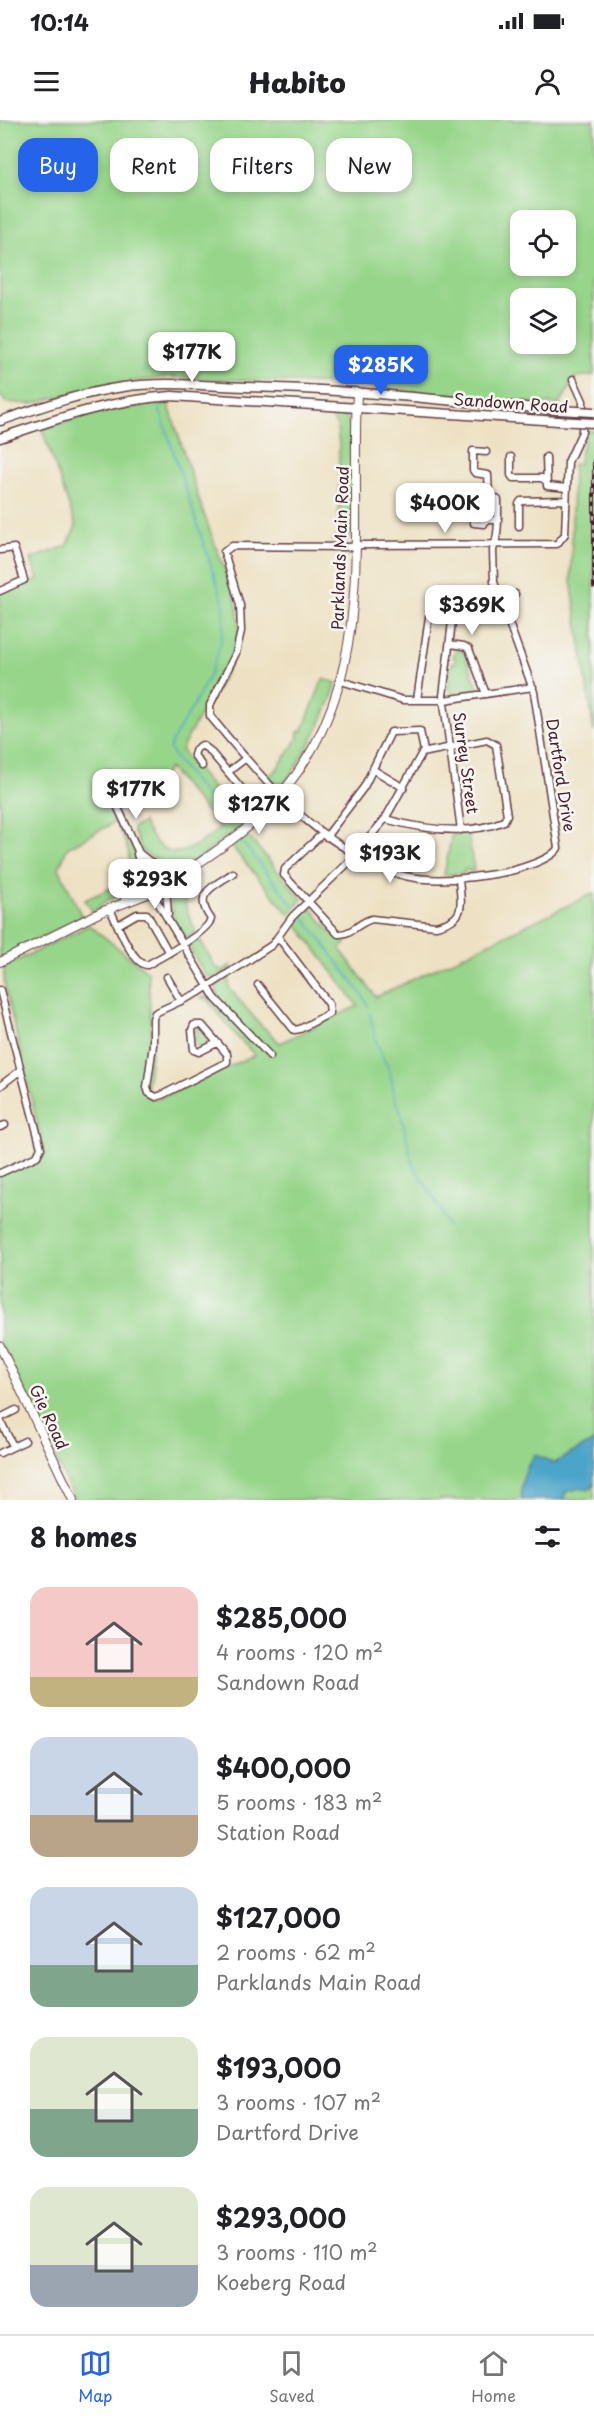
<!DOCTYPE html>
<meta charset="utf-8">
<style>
body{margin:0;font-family:"Playpen Sans",sans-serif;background:#f2f2f2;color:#202124;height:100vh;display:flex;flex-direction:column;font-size:22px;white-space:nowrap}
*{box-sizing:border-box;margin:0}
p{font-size:20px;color:#757577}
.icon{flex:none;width:33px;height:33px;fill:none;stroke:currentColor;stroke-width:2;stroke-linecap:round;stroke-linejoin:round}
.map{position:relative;height:1380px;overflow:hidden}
.drawer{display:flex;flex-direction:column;background:#fff;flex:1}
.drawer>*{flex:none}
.top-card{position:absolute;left:18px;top:18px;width:558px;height:54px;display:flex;gap:12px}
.fabs{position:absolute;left:510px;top:90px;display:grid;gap:12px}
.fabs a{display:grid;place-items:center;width:66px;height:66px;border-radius:12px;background:#fff;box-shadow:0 3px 9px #0003;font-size:30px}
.price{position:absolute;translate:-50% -51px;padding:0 14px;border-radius:12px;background:#fff;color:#222;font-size:20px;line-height:39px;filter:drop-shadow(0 2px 3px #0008)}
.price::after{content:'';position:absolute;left:50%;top:36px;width:18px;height:14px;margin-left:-9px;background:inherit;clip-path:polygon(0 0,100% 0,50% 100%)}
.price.active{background:#2563eb;color:#fff}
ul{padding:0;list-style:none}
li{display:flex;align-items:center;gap:18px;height:150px;padding:0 30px}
li span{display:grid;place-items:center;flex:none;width:168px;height:120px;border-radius:18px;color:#555}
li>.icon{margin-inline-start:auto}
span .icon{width:72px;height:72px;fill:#fffc;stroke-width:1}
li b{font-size:26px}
h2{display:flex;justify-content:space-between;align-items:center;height:72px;padding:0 30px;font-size:26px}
.chip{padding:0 21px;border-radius:18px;background:#fff;box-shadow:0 3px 9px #0003;font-size:21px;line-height:54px}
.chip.active{background:#2563eb;color:#fff}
.status{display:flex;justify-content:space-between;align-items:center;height:42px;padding:0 30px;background:#fff;direction:ltr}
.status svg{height:16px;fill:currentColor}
header{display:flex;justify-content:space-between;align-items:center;height:78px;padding:0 30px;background:#fff;font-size:27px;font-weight:800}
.dock{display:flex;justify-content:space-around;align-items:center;height:84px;border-top:2px solid #e0e0e0;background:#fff;font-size:16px;color:#757577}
.dock a{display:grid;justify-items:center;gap:3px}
.dock .active{color:#2563eb}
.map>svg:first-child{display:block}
</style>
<div class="status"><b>10:14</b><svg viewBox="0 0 49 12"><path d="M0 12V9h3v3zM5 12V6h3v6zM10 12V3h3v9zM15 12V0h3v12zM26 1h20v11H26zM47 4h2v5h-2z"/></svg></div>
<header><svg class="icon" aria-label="menu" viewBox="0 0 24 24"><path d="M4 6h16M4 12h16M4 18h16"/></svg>Habito<svg class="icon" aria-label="person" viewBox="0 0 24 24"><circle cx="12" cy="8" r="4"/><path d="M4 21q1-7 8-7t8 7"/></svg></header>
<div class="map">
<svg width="594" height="1380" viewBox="0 0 594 1380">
<rect width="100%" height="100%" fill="#f6f6f2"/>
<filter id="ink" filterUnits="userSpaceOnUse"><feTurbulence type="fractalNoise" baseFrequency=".0167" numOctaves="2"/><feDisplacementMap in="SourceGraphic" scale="12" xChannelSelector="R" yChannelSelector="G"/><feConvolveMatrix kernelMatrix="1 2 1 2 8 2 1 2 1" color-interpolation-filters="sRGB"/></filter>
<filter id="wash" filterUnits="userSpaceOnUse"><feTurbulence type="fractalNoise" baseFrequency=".008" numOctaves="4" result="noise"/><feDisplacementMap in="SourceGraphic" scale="24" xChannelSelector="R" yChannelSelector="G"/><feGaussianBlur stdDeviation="1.35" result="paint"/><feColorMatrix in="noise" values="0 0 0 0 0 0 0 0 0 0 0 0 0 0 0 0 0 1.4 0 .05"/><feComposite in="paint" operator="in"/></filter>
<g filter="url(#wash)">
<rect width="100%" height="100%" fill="#eee1c3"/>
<!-- green -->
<path fill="#97d58a" stroke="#707a5a" stroke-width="1.5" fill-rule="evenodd" d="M0,0H594V255L576,257L559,285L442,275L363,266L361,257L348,256L346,261L337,264L170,257L102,265L32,284L6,282L0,275ZM520,100H566V146H520ZM520,178H566V224H520Z
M168,283C183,328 196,374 213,419C223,448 241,479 239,511C237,540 215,570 202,595L199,597L181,630L235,695L258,675L261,663L271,677L259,691L229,717H226L199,739L184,745L166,744L146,734L139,726L135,714L133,713V708L143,702C165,749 188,733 220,708L169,648L157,666L139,667L127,683L115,689C122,707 149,750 134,767C127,775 118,776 110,779C105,781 99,788 93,792L85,780C96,774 115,769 123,759C137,743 124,717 115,702L67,728L59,748L82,797L0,838V473L38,460L31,439L67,426L76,406L42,309L101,291Z
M328,292L346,295L351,308L352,414L345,421L332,420L339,413V326L337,306Z
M586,310L594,311V612L571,460L573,344H579C579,331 585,322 586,310Z
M462,529L468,539L467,541L478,567L476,571L453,574L448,568L452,542L455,543V538L453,537L456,530Z
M323,559L337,563C324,599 308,632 285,663L277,665L267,655L274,653L299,617L297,615L299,611L302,612Z
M468,713L474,751L469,752L468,749L464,750L465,753L444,755L452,714Z
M247,715L302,779L289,794L232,727Z
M195,752L198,754C176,768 186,793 196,812L187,818C173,811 166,779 174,765C179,759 188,755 195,752Z
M594,773V1321L554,1343L521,1374L523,1380H75L0,1222V1056L39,1037L43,1028L4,863V847L89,805L148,852L152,927L146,973L153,979H158L255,935L239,919L207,879L201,878L206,875L212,880L218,876L216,866L229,857V868L257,901L280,923L358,886L293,799L305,788L312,789L332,814L344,819L346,824L340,829L376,877Z
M198,816L216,848L224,850L231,845V849L215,858L206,856L188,826Z
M197,908L210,921L200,928L196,926L195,910Z
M594,1364V1380H565V1372L580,1368L589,1369Z"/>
<!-- water -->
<path fill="#4ba5c9" stroke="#4a627a" stroke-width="1.5" d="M594,1321V1364L589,1370L580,1368L565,1372V1380H523C518,1366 526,1346 535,1335L554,1343Z"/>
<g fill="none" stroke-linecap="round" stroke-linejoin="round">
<!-- stream -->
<path stroke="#4ba5c9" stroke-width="1.5" d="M143,249L145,254
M159,288L224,485C228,535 196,581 171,623L170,629L173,635L227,702
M243,723L292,784
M302,795L364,877L368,887
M370,894L377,924L390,952L395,979L400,989L412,1042L441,1090L448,1107"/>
</g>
</g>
<g filter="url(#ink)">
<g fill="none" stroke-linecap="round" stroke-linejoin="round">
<defs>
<path id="minor" d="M486,332L473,331V350L475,353L488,355L489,377
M511,337V355L513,358H542L546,361
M546,337L547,366L567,368
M497,400H484V404L474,403V378L494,377L498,380C498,397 499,414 493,430L494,462L534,572L558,728C552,740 514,751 500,753C468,758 437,763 405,756C393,753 382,747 371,742C302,710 258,653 210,596V585L236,533L241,511L240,485L224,432L232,426L349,427L362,425L557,424L565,414L568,342L582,312L583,281L573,259
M519,406V384L521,381L566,380
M0,430L14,428L24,460L0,471
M450,524L464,526L469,529L486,574
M341,561L403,580H444L533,567
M417,580L429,497L437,494L453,496
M202,646L194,635L196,629L202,625L209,630L242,669
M374,650L404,668
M228,652L246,638
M118,688L139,733L158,748
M461,710L443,576L454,485L460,478L515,474
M322,714L285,749L284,755L338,814C351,815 359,802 372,799L436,806C467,799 461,785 459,760
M326,717L364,667L391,612L420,611L424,631
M137,734L143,756
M166,768L168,794
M152,773L215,878L270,936
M110,789C117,803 132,844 147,845C160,838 208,812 211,799C192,773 213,767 233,753
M118,805L137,794H147L169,833
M167,857L181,881
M258,865L294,910L300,909L330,893L329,884L278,817
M0,870L41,1028L37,1036L0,1053
M217,923L199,932L194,930L192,910L194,905H202L227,934V942L162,975L156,977L149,973L147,967L153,925V899L155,893L198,873L272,825L292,797L348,743L385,699L422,633L487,620L496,625L507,695L504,701C468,716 421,709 385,699
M0,966L21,950
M0,1007L5,1005
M0,1298L16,1290
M0,1300L13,1326
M0,1333L25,1321"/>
<path id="tertiary" d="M161,750L190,747
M142,761C144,770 152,777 162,772C168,768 173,761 179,757C205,738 232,722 256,700C383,582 350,427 357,272
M125,778C139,770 140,755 152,749L164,752L167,757V766
M0,842L101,792L150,773
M0,1226L73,1380"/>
<path id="secondary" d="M0,301C41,287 80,273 123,267C164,261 204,266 246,267C351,269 455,282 559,290
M0,318C59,298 110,280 172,276L558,301"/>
</defs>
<!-- minor casing -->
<use href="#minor" stroke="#633c42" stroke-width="9"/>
<!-- tertiary casing -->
<use href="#tertiary" stroke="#633c42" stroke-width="10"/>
<!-- secondary casing -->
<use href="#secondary" stroke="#633c42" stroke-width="11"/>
<!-- minor -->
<use href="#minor" stroke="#fff" stroke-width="6"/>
<!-- tertiary -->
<use href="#tertiary" stroke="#fff" stroke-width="8"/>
<!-- secondary -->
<use href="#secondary" stroke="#fff" stroke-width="8"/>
<defs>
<path id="rail" d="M594,341V467"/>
</defs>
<!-- rail casing -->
<use href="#rail" stroke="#4a1f2b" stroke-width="4"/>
<!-- rail -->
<use href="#rail" stroke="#f6f6f2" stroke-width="1.5" stroke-dasharray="4.5" stroke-linecap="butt"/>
<defs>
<path id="secondary-bridge" d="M559,290L594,292
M558,301L594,303"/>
</defs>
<!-- secondary-bridge casing -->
<use href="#secondary-bridge" stroke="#633c42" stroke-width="11" stroke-linecap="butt"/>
<!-- secondary-bridge -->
<use href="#secondary-bridge" stroke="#fff" stroke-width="8"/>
</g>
</g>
<g text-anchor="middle" stroke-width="5" stroke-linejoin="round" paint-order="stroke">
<!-- street labels -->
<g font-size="16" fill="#4a1f2b" stroke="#f6f6f2">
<text transform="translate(511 283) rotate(4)" y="6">Sandown Road</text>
<text transform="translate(340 428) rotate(-88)" y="6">Parklands Main Road</text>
<text transform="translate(466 643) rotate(82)" y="6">Surrey Street</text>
<text transform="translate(561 655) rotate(81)" y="6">Dartford Drive</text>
<text transform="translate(49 1297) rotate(65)" y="6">Gie Road</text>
</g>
</g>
</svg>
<div class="fabs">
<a><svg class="icon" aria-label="locate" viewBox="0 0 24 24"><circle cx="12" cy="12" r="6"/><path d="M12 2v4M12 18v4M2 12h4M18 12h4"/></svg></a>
<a><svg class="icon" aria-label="layers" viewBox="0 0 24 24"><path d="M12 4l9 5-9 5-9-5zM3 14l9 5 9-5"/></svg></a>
</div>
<b class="price" style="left:192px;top:263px">$177K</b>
<b class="price active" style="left:381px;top:276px">$285K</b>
<b class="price" style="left:445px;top:414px">$400K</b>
<b class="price" style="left:472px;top:516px">$369K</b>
<b class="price" style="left:136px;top:700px">$177K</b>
<b class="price" style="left:259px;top:715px">$127K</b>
<b class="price" style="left:390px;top:764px">$193K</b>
<b class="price" style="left:155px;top:790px">$293K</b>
<div class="top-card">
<a class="chip active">Buy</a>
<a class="chip">Rent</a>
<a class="chip">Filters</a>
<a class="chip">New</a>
</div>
</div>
<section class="drawer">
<h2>8 homes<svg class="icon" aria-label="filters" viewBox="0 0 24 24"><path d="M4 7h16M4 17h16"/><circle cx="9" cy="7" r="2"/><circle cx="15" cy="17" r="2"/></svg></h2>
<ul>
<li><span style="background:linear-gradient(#f6c9c9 75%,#c2b280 0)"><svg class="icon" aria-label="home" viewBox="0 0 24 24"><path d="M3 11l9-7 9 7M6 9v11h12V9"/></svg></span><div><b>$285,000</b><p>4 rooms · 120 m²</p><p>Sandown Road</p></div></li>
<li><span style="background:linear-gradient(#c9d6e8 65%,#b9a48a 0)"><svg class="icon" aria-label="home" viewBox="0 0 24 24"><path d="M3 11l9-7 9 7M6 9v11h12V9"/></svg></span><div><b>$400,000</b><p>5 rooms · 183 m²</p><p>Station Road</p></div></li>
<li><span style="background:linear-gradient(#c9d6e8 65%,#7fa58c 0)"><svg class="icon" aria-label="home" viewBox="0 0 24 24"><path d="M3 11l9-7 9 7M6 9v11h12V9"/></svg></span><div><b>$127,000</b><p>2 rooms · 62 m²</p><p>Parklands Main Road</p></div></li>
<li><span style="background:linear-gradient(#dfe7d0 60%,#7fa58c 0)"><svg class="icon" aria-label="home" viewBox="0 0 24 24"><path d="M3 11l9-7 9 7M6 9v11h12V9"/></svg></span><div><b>$193,000</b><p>3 rooms · 107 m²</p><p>Dartford Drive</p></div></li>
<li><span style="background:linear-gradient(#dfe7d0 65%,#9aa5b1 0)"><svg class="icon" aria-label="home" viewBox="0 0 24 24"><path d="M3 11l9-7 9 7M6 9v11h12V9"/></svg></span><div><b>$293,000</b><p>3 rooms · 110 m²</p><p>Koeberg Road</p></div></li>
</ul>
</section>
<nav class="dock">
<a class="active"><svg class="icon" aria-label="map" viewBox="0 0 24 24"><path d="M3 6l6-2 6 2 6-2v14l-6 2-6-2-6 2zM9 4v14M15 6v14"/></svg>Map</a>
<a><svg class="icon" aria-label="saved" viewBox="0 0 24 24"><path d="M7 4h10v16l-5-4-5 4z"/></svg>Saved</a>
<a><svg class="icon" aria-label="home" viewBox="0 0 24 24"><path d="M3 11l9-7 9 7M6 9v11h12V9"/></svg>Home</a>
</nav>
